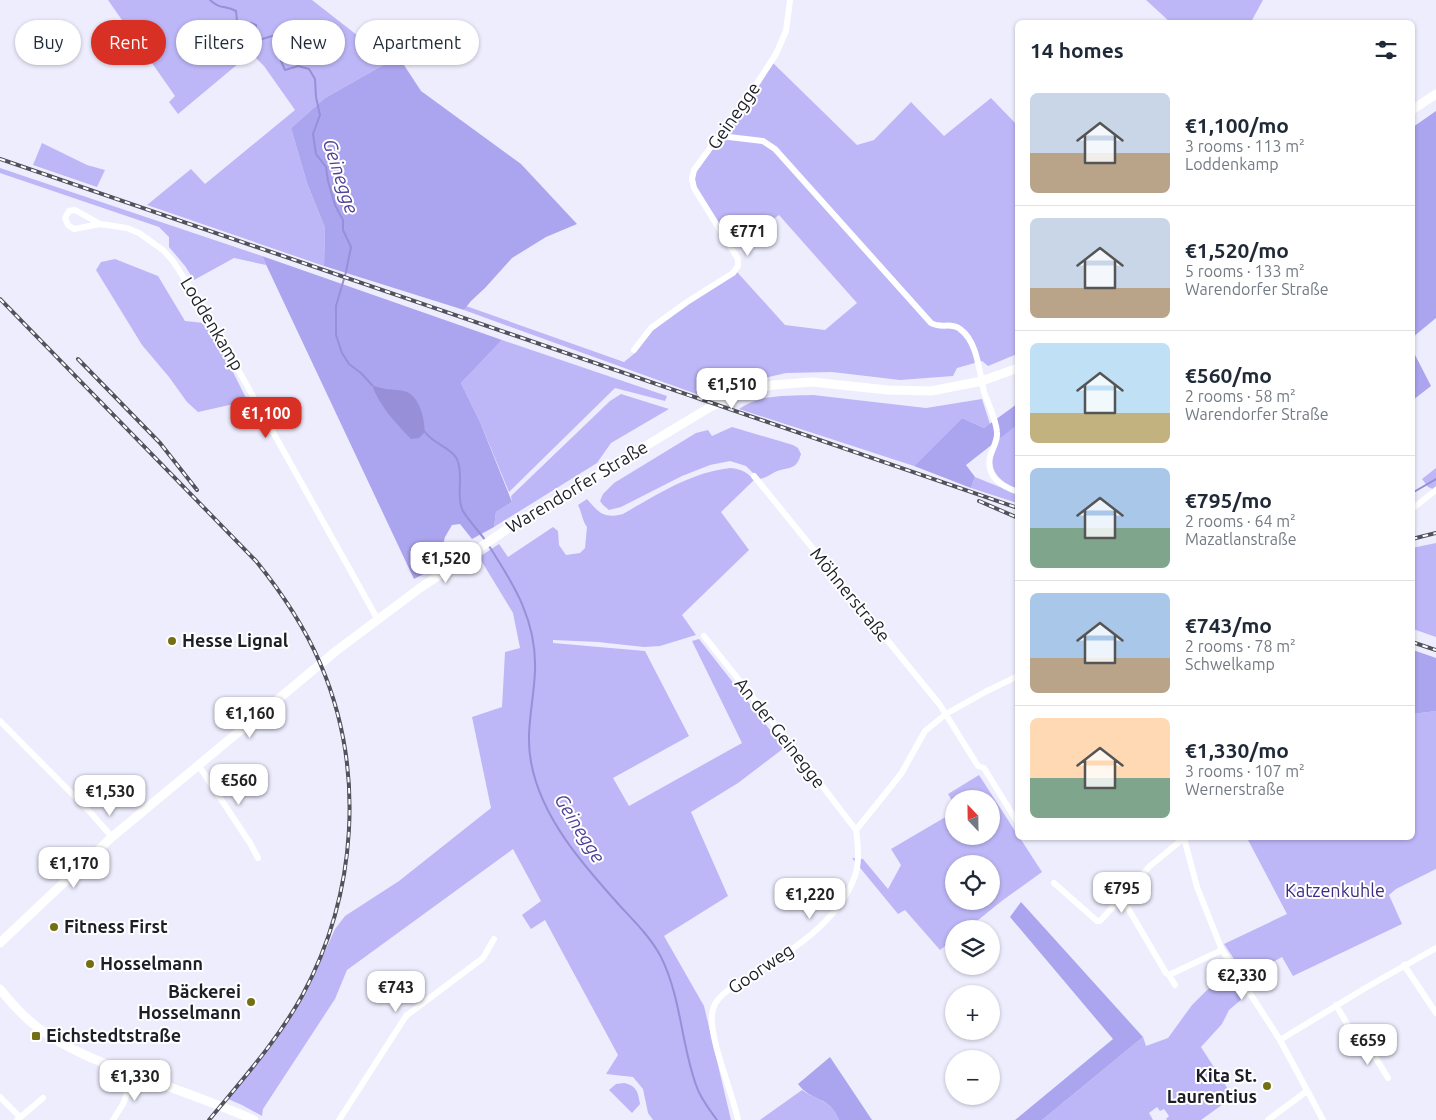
<!DOCTYPE html>
<meta charset="utf-8">
<style>
body{margin:0;font-family:Ubuntu,sans-serif;background:#f2f2f3;color:#1f2937;height:100vh;display:flex;flex-direction:column;font-size:19px;white-space:nowrap}
*{box-sizing:border-box;margin:0}
p{font-size:16px;color:#747a83}
.icon{flex:none;width:28px;height:28px;fill:none;stroke:currentColor;stroke-width:2;stroke-linecap:round;stroke-linejoin:round}
.map{position:relative;flex:1;overflow:hidden}
.drawer{position:absolute;left:1015px;top:20px;width:400px;height:820px;display:flex;flex-direction:column;background:#fff;border-radius:8px;box-shadow:0 1px 4px #0004}
.drawer>*{flex:none}
.guide{position:absolute;left:15px;top:20px;width:475px;height:45px;display:flex;gap:10px}
.needle{width:32px;rotate:338deg}
.controls{position:absolute;left:945px;top:790px;display:grid;gap:10px}
.controls a{display:grid;place-items:center;width:55px;height:55px;border-radius:50%;background:#fff;box-shadow:0 1px 4px #0004;font-size:25px}
.price{position:absolute;translate:-50% -42px;padding:0 11px;border-radius:10px;background:#fff;color:#222;font-size:16px;line-height:32px;filter:drop-shadow(0 1px 2px #0008)}
.price::after{content:'';position:absolute;left:50%;top:30px;width:15px;height:11px;margin-left:-8px;background:inherit;clip-path:polygon(0 0,100% 0,50% 100%)}
.price.on{background:#d93025;color:#fff}
ul{padding:0;list-style:none}
li{display:flex;align-items:center;gap:15px;height:125px;padding:0 15px}
li+li{border-top:1px solid #e0e1e3}
li span{display:grid;place-items:center;flex:none;width:140px;height:100px;border-radius:8px;color:#555}
li>.icon{margin-inline-start:auto}
span .icon{width:60px;height:60px;fill:#fffc;stroke-width:1}
li b{font-size:21px}
h2{display:flex;justify-content:space-between;align-items:center;height:60px;padding:0 15px;font-size:21px}
.pill{padding:0 18px;border-radius:22px;background:#fff;box-shadow:0 1px 4px #0004;font-size:18px;line-height:45px}
.pill.on{background:#d93025;color:#fff}
.map>svg:first-child{display:block}
</style>
<div class="map">
<svg width="1436" height="1120" viewBox="0 0 1436 1120">
<rect width="100%" height="100%" fill="#eeedfe"/>
<!-- green -->
<path fill="#bdb7f7" fill-rule="evenodd" d="M108,0H312L394,64L387,63L325,98L291,128L307,183L325,228L324,266L147,205L191,169L205,184L295,110L264,66L251,53L178,114L169,102L175,96Z
M1146,0H1263L1251,22H1170Z
M773,63L857,145L874,140L911,102L944,136L991,98L1017,125V354L988,366L982,361L957,368L953,376L900,380L832,372L786,373L751,381L717,394L713,400L464,310L466,306L624,362L635,353L653,330L688,304L737,272L785,325L825,330L857,303L779,215L734,248L695,185V174Z
M42,143L87,165L105,170L97,187L33,165Z
M0,168L262,256L266,265L234,258L194,280L185,266L169,247V237L159,227L0,173Z
M115,259L158,276L185,321L204,323L222,350L246,398L243,402L198,412L187,402L169,377L142,345L96,270L101,262Z
M502,340L667,396L665,401L615,388L509,492L480,422L461,383Z
M621,394L669,409L611,443L597,463L494,527L496,512L512,502L511,496L610,401Z
M813,395L926,408L982,399L990,424L984,428L962,418L914,466L739,409C759,394 789,396 813,395Z
M1017,425V489C1000,482 987,470 994,450C996,447 997,442 999,440C1003,434 1012,429 1017,425Z
M732,427L793,445L798,448L801,454C796,472 788,466 775,472C769,475 766,478 759,479L746,466L730,461L710,465L682,476L621,507L609,510L603,505L600,501L603,494L614,483L696,433L708,430L712,436Z
M730,468C742,469 747,472 754,480L721,512L749,550L682,615L696,635L660,646L644,647L598,642L553,640V643L645,651L689,736L613,778L629,806L742,743L692,641L699,639L784,748L738,783L691,812L728,896L664,936L704,1006L731,1120H653L648,1113L643,1089L633,1077L606,1074L618,1055L545,920L531,929L522,915L541,901L513,849L347,970L335,999L263,1109L262,1116L242,1105L228,1099L274,1042L288,1021L312,981L335,929L345,916L399,881L491,808L472,717L502,707L505,652L520,648L513,613L479,557L499,544L508,557L553,527L558,531L559,545L566,555L580,553L585,548L587,527C582,520 582,513 578,505L587,499C599,513 604,519 623,514C656,495 692,472 730,468Z
M1436,468V486L1433,489L1428,487L1422,479Z
M975,477L1017,494V503L971,488Z
M1436,543V637L1413,629L1412,548Z
M1436,711V869L1396,889L1389,895L1402,924L1293,976L1282,957L1246,977L1224,944L1287,914L1247,838H1412L1413,714Z
M979,775L1017,834L1018,838H1020L1042,872L1003,900L967,929H954V939L940,950L905,910L898,914L852,858L863,859L888,889L901,865L891,849L954,812V836H991V799H954V804L948,794ZM954,864H991V901H954Z
M1230,976L1243,998L1229,1010L1222,1024L1201,1047L1233,1097L1201,1120H1167L1166,1119L1169,1116L1164,1109L1160,1111L1157,1107L1149,1113L1153,1120H1042L1143,1037L1146,1046L1168,1038L1192,1005L1207,990Z
M624,1083C637,1086 638,1092 640,1104L632,1113L609,1090L616,1084Z
M802,1090C818,1101 831,1100 839,1120H760Z"/>
<!-- forest -->
<path fill="#aba4ee" d="M387,63L404,65L421,91L521,164L577,224L546,237L512,258L485,288L471,301L464,310L324,266L325,228L307,183L291,128L325,98Z
M1436,111V318L1413,337V127Z
M262,256L502,340L461,383L480,422L512,502L496,512L494,527L472,539L460,524L452,525L445,537L440,556L433,569L414,579Z
M1412,349L1431,386L1413,400H1412Z
M1017,404V425L966,465L975,477L971,488L914,466L962,418L984,428Z
M1413,650L1436,658V711L1413,714Z
M1021,902L1143,1037L1042,1120H1015L1113,1039L1010,917Z
M830,1057L872,1120H839C829,1095 811,1102 798,1084Z"/>
<!-- water -->
<path fill="#9790d8" d="M372,385C382,390 393,389 404,391C420,395 424,418 425,432L419,438L411,439C395,422 380,407 372,385Z"/>
<g fill="none" stroke-linecap="round" stroke-linejoin="round">
<!-- stream -->
<path stroke="#9790d8" stroke-width="2" d="M210,0C221,10 225,5 236,11L237,21L245,26L251,23L256,25V38L259,40L272,36L284,35L289,40L288,50L281,61L285,70L298,66L309,69L315,79L316,97L320,115L313,134L316,154L326,167L328,181L335,205L343,220V230L351,247L346,272L336,306V335L342,353L349,364L361,373L372,385
M425,432C433,444 451,447 457,459C464,475 456,493 462,509C466,518 479,531 485,540
M1412,493L1436,479
M489,546C515,586 537,622 535,671C534,701 525,732 531,762C541,818 584,866 621,907C636,923 651,938 661,957C681,997 681,1043 696,1085C700,1098 709,1109 717,1120"/>
<!-- street -->
<path stroke="#fff" stroke-width="6" d="M720,136L763,141L775,149L931,323C941,329 951,322 960,329C978,342 979,372 984,392C988,404 996,419 997,432C998,441 992,449 990,457C986,477 1001,486 1018,492
M100,224L74,229L68,225L65,218L69,211L75,210L100,224L127,228L139,233L163,250L173,261L207,314L378,620
M634,350L651,328L687,302L733,273L738,266V259L694,188L692,179L694,170L752,91L776,54L786,31L790,0
M754,476L940,705L978,766L984,768L1016,820
M1412,509L1436,490
M704,636L790,744L856,830
M0,721L90,812L112,837
M199,766L250,843L258,858
M1184,838L1197,887L1222,950L1280,1040L1323,1120
M1054,883L1097,921H1100L1150,866L1184,838
M1122,898L1166,973L1169,975L1222,950
M1404,965L1436,1013
M1169,975L1175,985
M1336,1005L1356,1039L1366,1042L1388,1078
M1280,1040L1367,987L1436,948
M0,1097L20,1117
M17,1120L43,1098
M113,1120L123,1104L134,1074
M339,1120L406,1016L483,958L494,939
M738,1120C733,1093 706,1033 713,1009C715,1001 721,996 727,991C773,961 835,931 855,876C860,862 858,844 856,830L901,774L925,731L946,714L985,692L1018,676
M1268,1120L1307,1091"/>
<!-- secondary -->
<path stroke="#fff" stroke-width="9" d="M1412,110L1436,94
M0,943L112,837L336,651L420,588L506,530L712,406L750,390L773,385L812,382L888,390L931,391L982,381L1018,368
M0,989C11,1003 23,1016 37,1027C68,1051 108,1065 144,1078C181,1091 218,1104 254,1120"/>
<defs>
<path id="rail" d="M0,159L1018,508
M0,299L256,561C282,593 304,626 320,663C366,769 357,895 302,996C277,1041 242,1080 209,1120
M78,359L160,443L197,490
M979,501L1018,518
M1412,539L1436,533
M1412,642L1436,650"/>
</defs>
<!-- rail casing -->
<use href="#rail" stroke="#52525e" stroke-width="4"/>
<!-- rail -->
<use href="#rail" stroke="#fff" stroke-width="2" stroke-dasharray="5.5" stroke-linecap="butt"/>
</g>
<!-- markers -->
<g fill="#737013" stroke="#fff" stroke-width="2">
<circle cx="172" cy="641" r="5"/>
<circle cx="54" cy="927" r="5"/>
<circle cx="90" cy="964" r="5"/>
<circle cx="251" cy="1002" r="5"/>
<rect x="31" y="1031" width="10" height="10" rx="2.5"/>
<circle cx="1267" cy="1086" r="5"/>
</g>
<g text-anchor="middle" stroke-width="4" stroke-linejoin="round" paint-order="stroke">
<!-- street labels -->
<g font-size="18" fill="#1e1e28" stroke="#fff">
<text transform="translate(734 116) rotate(-55)" y="6">Geinegge</text>
<text transform="translate(212 324) rotate(59)" y="6">Loddenkamp</text>
<text transform="translate(577 487) rotate(-31)" y="6">Warendorfer Straße</text>
<text transform="translate(850 595) rotate(51)" y="6">Möhnerstraße</text>
<text transform="translate(780 733) rotate(52)" y="6">An der Geinegge</text>
<text transform="translate(761 969) rotate(-34)" y="6">Goorweg</text>
</g>
<!-- poi labels -->
<g font-size="18" font-weight="bold" fill="#1e1e28" stroke="#fff" text-anchor="start">
<text x="182" y="647">Hesse Lignal</text>
<text x="64" y="933">Fitness First</text>
<text x="100" y="970">Hosselmann</text>
<text x="241" y="998" text-anchor="end">Bäckerei<tspan x="241" dy="21">Hosselmann</tspan></text>
<text x="46" y="1042">Eichstedtstraße</text>
<text x="1257" y="1082" text-anchor="end">Kita St.<tspan x="1257" dy="21">Laurentius</tspan></text>
</g>
<!-- park labels -->
<g font-size="18" fill="#3e2c80" stroke="#fff">
<text x="1335" y="897">Katzenkuhle</text>
</g>
<!-- water labels -->
<g font-size="19" font-style="italic" fill="#504196" stroke="#fff">
<text transform="translate(341 176) rotate(72)" y="7">Geinegge</text>
<text transform="translate(580 828) rotate(58)" y="7">Geinegge</text>
</g>
</g>
</svg>
<div class="controls">
<a><svg class="needle" viewBox="-14 -14 28 28"><path d="M0-13l5 13h-10z" fill="#e53935"/><path d="M0 13l5-13h-10z" fill="#747a83"/></svg></a>
<a><svg class="icon" aria-label="locate" viewBox="0 0 24 24"><circle cx="12" cy="12" r="6"/><path d="M12 2v4M12 18v4M2 12h4M18 12h4"/></svg></a>
<a><svg class="icon" aria-label="layers" viewBox="0 0 24 24"><path d="M12 4l9 5-9 5-9-5zM3 14l9 5 9-5"/></svg></a>
<a>+</a>
<a>−</a>
</div>
<b class="price" style="left:748px;top:257px">€771</b>
<b class="price" style="left:732px;top:410px">€1,510</b>
<b class="price on" style="left:266px;top:439px">€1,100</b>
<b class="price" style="left:446px;top:584px">€1,520</b>
<b class="price" style="left:250px;top:739px">€1,160</b>
<b class="price" style="left:239px;top:806px">€560</b>
<b class="price" style="left:110px;top:817px">€1,530</b>
<b class="price" style="left:74px;top:889px">€1,170</b>
<b class="price" style="left:1122px;top:914px">€795</b>
<b class="price" style="left:810px;top:920px">€1,220</b>
<b class="price" style="left:1242px;top:1001px">€2,330</b>
<b class="price" style="left:396px;top:1013px">€743</b>
<b class="price" style="left:1368px;top:1066px">€659</b>
<b class="price" style="left:135px;top:1102px">€1,330</b>
<div class="guide">
<a class="pill">Buy</a>
<a class="pill on">Rent</a>
<a class="pill">Filters</a>
<a class="pill">New</a>
<a class="pill">Apartment</a>
</div>
<section class="drawer">
<h2>14 homes<svg class="icon" aria-label="filters" viewBox="0 0 24 24"><path d="M4 7h16M4 17h16"/><circle cx="9" cy="7" r="2"/><circle cx="15" cy="17" r="2"/></svg></h2>
<ul>
<li><span style="background:linear-gradient(#c9d6e8 60%,#b9a48a 0)"><svg class="icon" aria-label="home" viewBox="0 0 24 24"><path d="M3 11l9-7 9 7M6 9v11h12V9"/></svg></span><div><b>€1,100/mo</b><p>3 rooms · 113 m²</p><p>Loddenkamp</p></div></li>
<li><span style="background:linear-gradient(#c9d6e8 70%,#b9a48a 0)"><svg class="icon" aria-label="home" viewBox="0 0 24 24"><path d="M3 11l9-7 9 7M6 9v11h12V9"/></svg></span><div><b>€1,520/mo</b><p>5 rooms · 133 m²</p><p>Warendorfer Straße</p></div></li>
<li><span style="background:linear-gradient(#bfe0f5 70%,#c2b280 0)"><svg class="icon" aria-label="home" viewBox="0 0 24 24"><path d="M3 11l9-7 9 7M6 9v11h12V9"/></svg></span><div><b>€560/mo</b><p>2 rooms · 58 m²</p><p>Warendorfer Straße</p></div></li>
<li><span style="background:linear-gradient(#a9c7e8 60%,#7fa58c 0)"><svg class="icon" aria-label="home" viewBox="0 0 24 24"><path d="M3 11l9-7 9 7M6 9v11h12V9"/></svg></span><div><b>€795/mo</b><p>2 rooms · 64 m²</p><p>Mazatlanstraße</p></div></li>
<li><span style="background:linear-gradient(#a9c7e8 65%,#b9a48a 0)"><svg class="icon" aria-label="home" viewBox="0 0 24 24"><path d="M3 11l9-7 9 7M6 9v11h12V9"/></svg></span><div><b>€743/mo</b><p>2 rooms · 78 m²</p><p>Schwelkamp</p></div></li>
<li><span style="background:linear-gradient(#ffd9b3 60%,#7fa58c 0)"><svg class="icon" aria-label="home" viewBox="0 0 24 24"><path d="M3 11l9-7 9 7M6 9v11h12V9"/></svg></span><div><b>€1,330/mo</b><p>3 rooms · 107 m²</p><p>Wernerstraße</p></div></li>
</ul>
</section>
</div>
